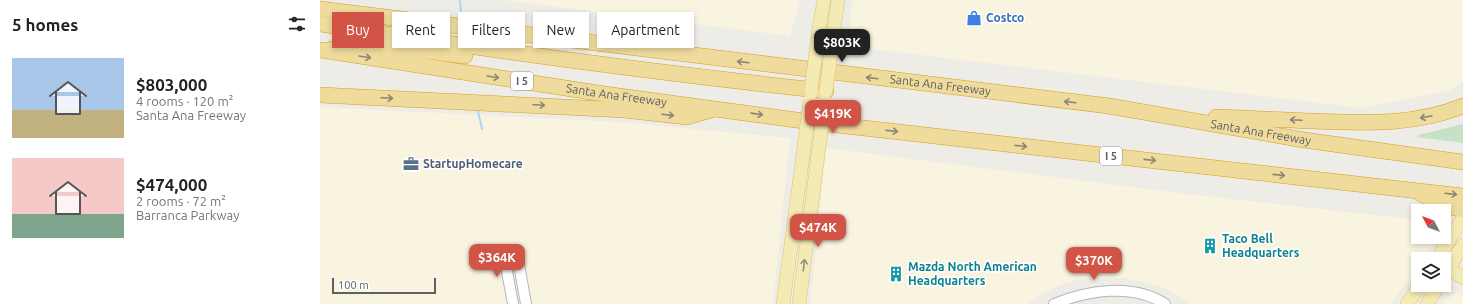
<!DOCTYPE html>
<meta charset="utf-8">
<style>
body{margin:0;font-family:Ubuntu,sans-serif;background:#f6f6f6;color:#222;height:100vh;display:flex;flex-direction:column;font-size:15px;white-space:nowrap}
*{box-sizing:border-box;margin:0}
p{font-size:13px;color:#767676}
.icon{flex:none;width:22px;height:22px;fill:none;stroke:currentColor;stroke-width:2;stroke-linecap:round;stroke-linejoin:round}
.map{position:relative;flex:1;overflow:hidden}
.drawer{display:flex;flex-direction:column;background:#fff;width:320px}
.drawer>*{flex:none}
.banner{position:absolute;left:12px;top:12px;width:380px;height:36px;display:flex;gap:8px}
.needle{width:26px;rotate:311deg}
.buttons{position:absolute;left:1091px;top:204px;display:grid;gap:8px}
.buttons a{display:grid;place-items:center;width:40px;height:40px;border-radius:0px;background:#fff;box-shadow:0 2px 6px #0003;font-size:20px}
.scale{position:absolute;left:12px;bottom:10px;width:104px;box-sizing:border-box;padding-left:4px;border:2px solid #5e6064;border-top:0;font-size:11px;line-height:14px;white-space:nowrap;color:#5e6064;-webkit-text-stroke:3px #fff;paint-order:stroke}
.price{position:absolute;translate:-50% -34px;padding:0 9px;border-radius:8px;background:#d25447;color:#fff;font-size:13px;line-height:26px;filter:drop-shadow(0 1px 2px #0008)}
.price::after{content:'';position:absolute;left:50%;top:24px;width:12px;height:9px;margin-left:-6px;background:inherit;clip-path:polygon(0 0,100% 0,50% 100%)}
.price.selected{background:#222;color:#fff}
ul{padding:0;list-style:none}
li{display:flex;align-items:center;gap:12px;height:100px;padding:0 12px}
li span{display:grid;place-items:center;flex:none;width:112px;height:80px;border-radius:0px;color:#555}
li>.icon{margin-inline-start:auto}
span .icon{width:48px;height:48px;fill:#fffc;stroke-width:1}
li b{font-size:17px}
h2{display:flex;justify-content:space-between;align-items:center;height:48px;padding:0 12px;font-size:17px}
.pill{padding:0 14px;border-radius:0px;background:#fff;box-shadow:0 2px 6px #0003;font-size:14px;line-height:36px}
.pill.selected{background:#d25447;color:#fff}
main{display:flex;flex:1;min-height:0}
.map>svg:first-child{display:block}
</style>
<main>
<section class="drawer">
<h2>5 homes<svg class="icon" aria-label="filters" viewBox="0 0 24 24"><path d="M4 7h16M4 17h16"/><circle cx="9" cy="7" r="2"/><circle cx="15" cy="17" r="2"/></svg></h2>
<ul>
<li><span style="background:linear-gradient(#a9c7e8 65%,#c2b280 0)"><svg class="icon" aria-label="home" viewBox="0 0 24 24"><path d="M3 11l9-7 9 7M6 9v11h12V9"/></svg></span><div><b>$803,000</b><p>4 rooms · 120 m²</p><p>Santa Ana Freeway</p></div></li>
<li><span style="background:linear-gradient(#f6c9c9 70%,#7fa58c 0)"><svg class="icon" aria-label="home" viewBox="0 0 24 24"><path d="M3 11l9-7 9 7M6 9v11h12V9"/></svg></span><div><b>$474,000</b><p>2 rooms · 72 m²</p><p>Barranca Parkway</p></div></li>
</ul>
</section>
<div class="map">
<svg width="1143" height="304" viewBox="0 0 1143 304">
<rect width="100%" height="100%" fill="#eeece6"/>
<!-- commercial -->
<path fill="#f9f4df" d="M182,0H480L470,36Z
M533,0H1143V82L1128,91L1041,108L527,46Z
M0,107L297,122L470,138L453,304H0Z
M506,148L867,194L1098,220V237H1119L1103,259H1098V266L1071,304H871L843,287L805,278L761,279L747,283L727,291L707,304H490Z
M1137,292L1143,295V304H1122L1127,297Z"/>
<!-- green -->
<path fill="#c6e2c6" d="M1143,124V143L1097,137L1099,135Z"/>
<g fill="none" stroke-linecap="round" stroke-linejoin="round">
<!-- stream -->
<path stroke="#b0d5f4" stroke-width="2" d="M140,0L141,12
M158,111L162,129"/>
<defs>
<path id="minor" d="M193,304L186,266L190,253L198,259L206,304
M734,304C768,290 813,283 845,304"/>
<path id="major" d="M499,28L504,0
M514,30L518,0
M1117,259L1143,218
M1124,265L1143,278
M1124,276L1143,245
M463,304L482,163
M479,304L497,163
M1087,304L1100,285
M1107,304L1119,285"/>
<g id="highway">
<path id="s1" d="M0,9L789,106L984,140L1143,162"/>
<path d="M0,24C168,50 337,73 506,91"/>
<path id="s2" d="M0,50L284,94L491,122L1143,196"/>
<path d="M9,50L31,42L145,56"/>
<path d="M0,95L304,110L367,117L391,110"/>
<path d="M896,117C928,118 960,120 992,121C1044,123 1094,126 1143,106"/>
<path d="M1101,194L1122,205L1143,210"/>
</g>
</defs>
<!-- minor casing -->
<use href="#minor" stroke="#b3b5b9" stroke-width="12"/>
<!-- major casing -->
<use href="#major" stroke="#dfc16e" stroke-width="14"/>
<!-- highway casing -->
<use href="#highway" stroke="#d59e1e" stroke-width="16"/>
<!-- minor -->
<use href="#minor" stroke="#fff" stroke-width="10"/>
<!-- major -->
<use href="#major" stroke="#f4ebb4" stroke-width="13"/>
<!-- highway -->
<use href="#highway" stroke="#efdb9c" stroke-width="15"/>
<defs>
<path id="major-bridge" d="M491,90L499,28
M506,91L514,30
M482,163L490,100
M497,163L505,102"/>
</defs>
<!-- major-bridge casing -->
<use href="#major-bridge" stroke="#dfc16e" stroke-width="14" stroke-linecap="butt"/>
<!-- major-bridge -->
<use href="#major-bridge" stroke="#f4ebb4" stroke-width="13"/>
</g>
<!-- one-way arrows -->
<defs><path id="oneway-shaft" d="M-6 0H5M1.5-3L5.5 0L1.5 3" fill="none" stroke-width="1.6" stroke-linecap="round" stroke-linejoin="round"/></defs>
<g stroke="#8a8575">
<use href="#oneway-shaft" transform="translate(45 57) rotate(9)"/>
<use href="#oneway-shaft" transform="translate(423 62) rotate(-173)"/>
<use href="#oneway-shaft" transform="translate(173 77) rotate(9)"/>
<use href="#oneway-shaft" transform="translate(552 78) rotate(-173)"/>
<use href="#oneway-shaft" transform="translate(67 98) rotate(3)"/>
<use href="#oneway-shaft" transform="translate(750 102) rotate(-173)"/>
<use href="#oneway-shaft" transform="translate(219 105) rotate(3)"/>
<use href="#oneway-shaft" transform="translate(437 114) rotate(8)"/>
<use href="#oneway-shaft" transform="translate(348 115) rotate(7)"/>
<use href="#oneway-shaft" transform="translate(1106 117) rotate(168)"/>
<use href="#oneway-shaft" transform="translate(976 120) rotate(-177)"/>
<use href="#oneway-shaft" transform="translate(572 131) rotate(6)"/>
<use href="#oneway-shaft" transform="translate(701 146) rotate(6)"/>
<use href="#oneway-shaft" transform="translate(830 160) rotate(6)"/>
<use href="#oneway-shaft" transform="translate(959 175) rotate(6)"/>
<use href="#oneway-shaft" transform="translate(1131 194) rotate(7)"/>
</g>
<use stroke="#929180" href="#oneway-shaft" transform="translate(484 265) rotate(-83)"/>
<!-- icons -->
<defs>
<symbol id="shop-bare" viewBox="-9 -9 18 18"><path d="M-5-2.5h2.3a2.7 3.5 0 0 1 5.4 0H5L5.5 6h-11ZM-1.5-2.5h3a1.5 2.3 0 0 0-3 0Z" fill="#3f7fe0" stroke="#fff" stroke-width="2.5" paint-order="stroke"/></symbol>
<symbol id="office-bare" viewBox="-9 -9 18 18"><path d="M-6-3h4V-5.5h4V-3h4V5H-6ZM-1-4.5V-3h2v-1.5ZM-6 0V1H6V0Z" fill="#5c6f8a" stroke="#fff" stroke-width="2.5" paint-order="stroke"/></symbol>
<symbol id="building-bare" viewBox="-9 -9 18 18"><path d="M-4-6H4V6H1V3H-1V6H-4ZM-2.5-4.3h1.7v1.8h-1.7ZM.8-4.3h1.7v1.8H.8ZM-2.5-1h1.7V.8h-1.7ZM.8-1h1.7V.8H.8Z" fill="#0f9aa8" stroke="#fff" stroke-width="2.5" paint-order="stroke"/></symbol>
</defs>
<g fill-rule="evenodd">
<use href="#shop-bare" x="643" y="7" width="22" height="22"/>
<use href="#office-bare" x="80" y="153" width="22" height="22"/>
<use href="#building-bare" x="879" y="235" width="22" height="22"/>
<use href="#building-bare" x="565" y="263" width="22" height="22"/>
</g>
<g text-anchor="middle" stroke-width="3" stroke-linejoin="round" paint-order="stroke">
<!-- shield labels -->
<g fill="#fff" stroke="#8e9092" stroke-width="1">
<rect x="191" y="72" width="22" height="18" rx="3"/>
<rect x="780" y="147" width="22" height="18" rx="3"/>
</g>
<g font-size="11" font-weight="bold" fill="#5e6064">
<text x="202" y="85">I 5</text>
<text x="791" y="160">I 5</text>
</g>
<!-- shop labels -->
<g font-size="12" font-weight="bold" fill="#366cbe" stroke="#fff" text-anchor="start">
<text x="666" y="22">Costco</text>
</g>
<!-- street labels -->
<g font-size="12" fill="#5e6064" stroke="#fff">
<text dy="4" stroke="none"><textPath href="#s1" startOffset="625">Santa Ana Freeway</textPath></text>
<text dy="4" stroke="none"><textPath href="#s2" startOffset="300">Santa Ana Freeway</textPath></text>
<text dy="4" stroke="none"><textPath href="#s1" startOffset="949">Santa Ana Freeway</textPath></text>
</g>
<!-- service labels -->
<g font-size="12" font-weight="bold" fill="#4e5e75" stroke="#fff" text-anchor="start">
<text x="103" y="168">StartupHomecare</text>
</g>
<!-- culture labels -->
<g font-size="12" font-weight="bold" fill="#0d838f" stroke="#fff" text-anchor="start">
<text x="902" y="243">Taco Bell<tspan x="902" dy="14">Headquarters</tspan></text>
<text x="588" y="271">Mazda North American<tspan x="588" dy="14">Headquarters</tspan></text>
</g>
</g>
</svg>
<div class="buttons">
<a><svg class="needle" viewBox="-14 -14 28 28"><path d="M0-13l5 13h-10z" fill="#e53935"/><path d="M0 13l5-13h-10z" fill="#767676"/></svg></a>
<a><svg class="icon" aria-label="layers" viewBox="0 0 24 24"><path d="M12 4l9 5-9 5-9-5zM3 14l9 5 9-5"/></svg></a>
</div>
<div class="scale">100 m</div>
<b class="price selected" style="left:522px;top:63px">$803K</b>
<b class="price" style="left:513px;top:134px">$419K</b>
<b class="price" style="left:498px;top:248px">$474K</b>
<b class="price" style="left:177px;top:278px">$364K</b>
<b class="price" style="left:774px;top:281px">$370K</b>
<div class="banner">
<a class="pill selected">Buy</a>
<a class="pill">Rent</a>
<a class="pill">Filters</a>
<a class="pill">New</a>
<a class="pill">Apartment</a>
</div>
</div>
</main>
